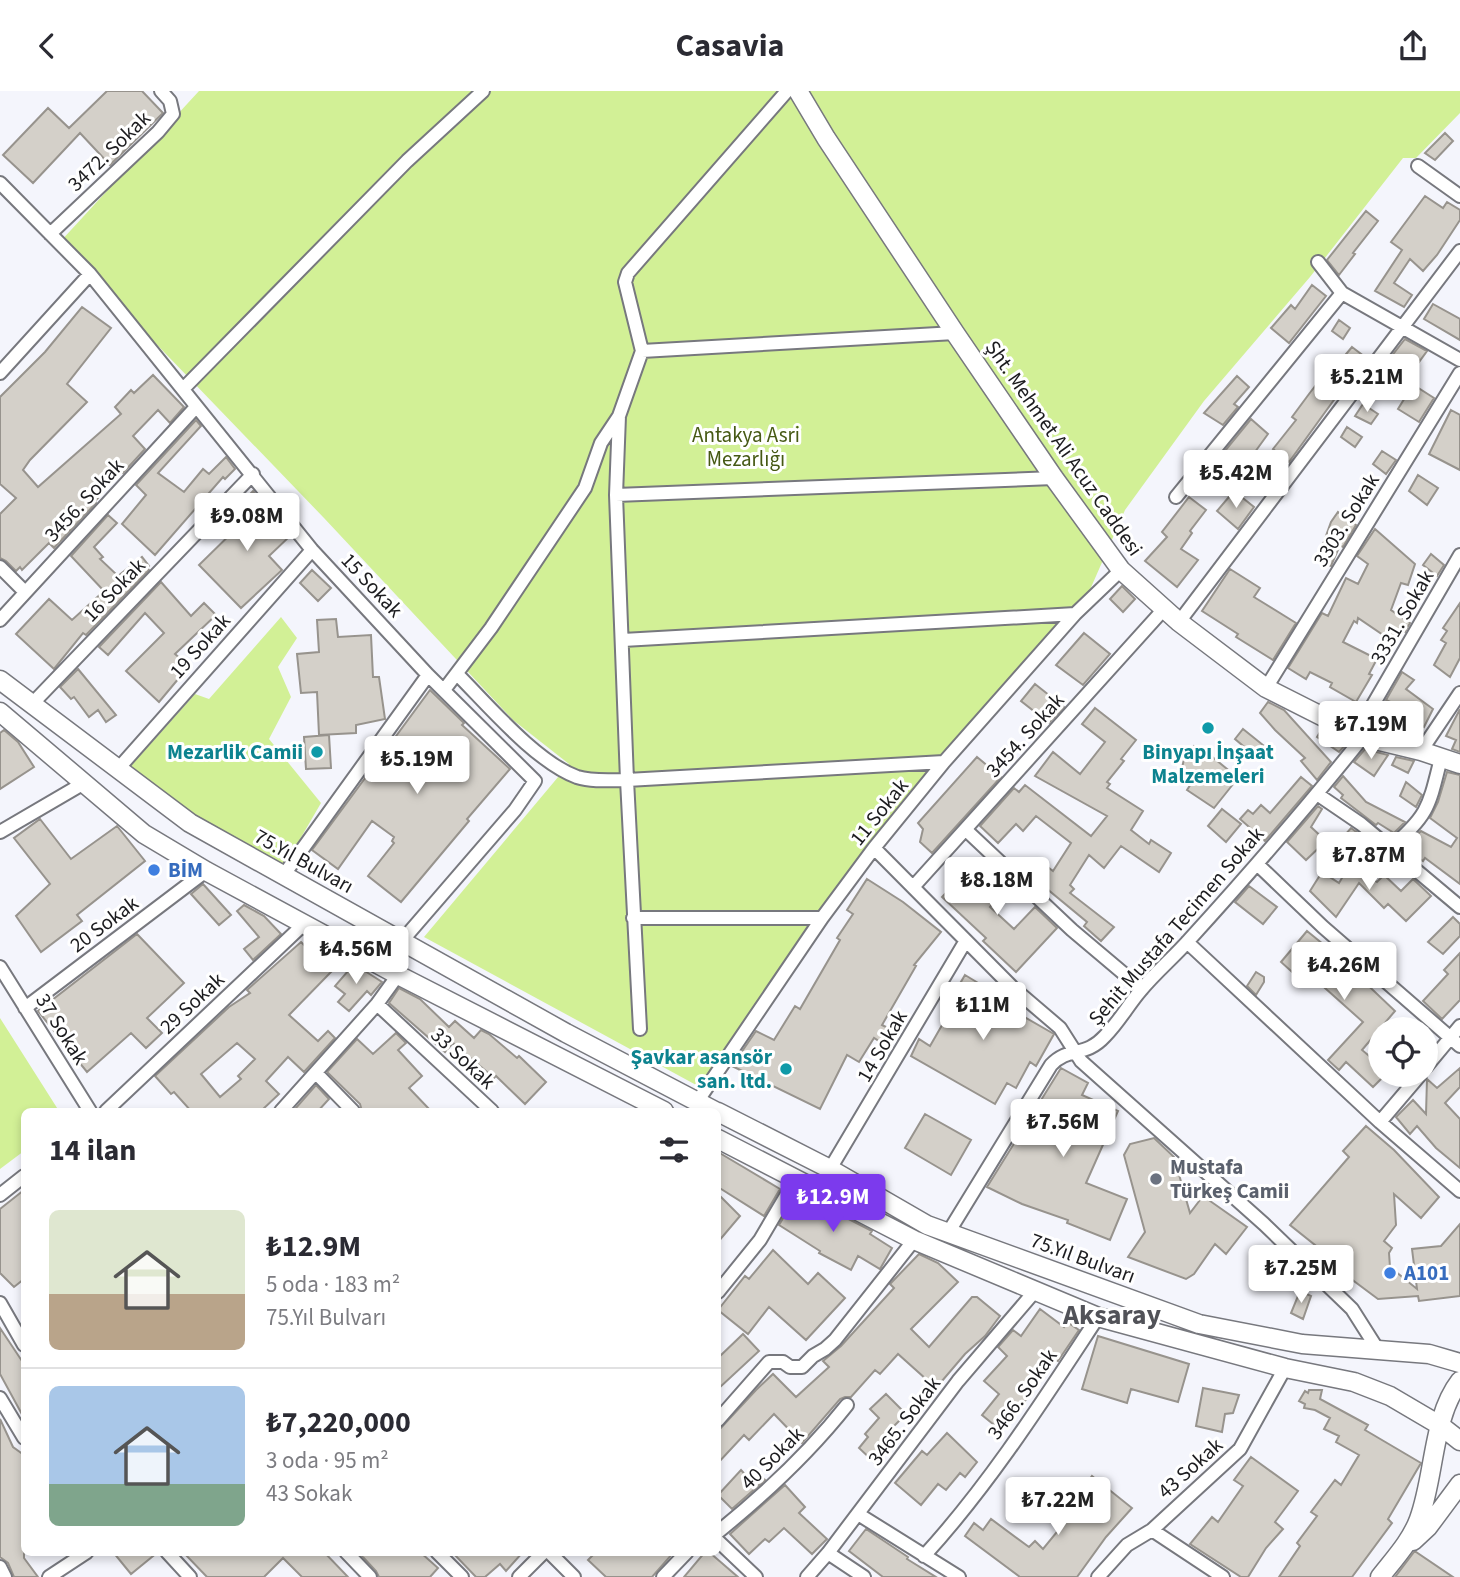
<!DOCTYPE html>
<html lang="tr">
<meta charset="utf-8">
<style>
body{margin:0;font-family:"Source Sans 3",sans-serif;background:#f7f7f7;color:#2b2b33;height:100vh;display:flex;flex-direction:column;font-size:26px;white-space:nowrap}
*{box-sizing:border-box;margin:0}
p{font-size:23px;color:#7c7c81}
.icon{flex:none;width:38px;height:38px;fill:none;stroke:currentColor;stroke-width:2;stroke-linecap:round;stroke-linejoin:round}
.map{position:relative;flex:1;overflow:hidden}
.drawer{position:absolute;left:21px;top:1017px;width:700px;height:448px;display:flex;flex-direction:column;background:#fff;border-radius:10px;box-shadow:0 4px 10px #0003}
.drawer>*{flex:none}
.controls{position:absolute;left:1368px;top:926px;display:grid;gap:14px}
.controls a{display:grid;place-items:center;width:70px;height:70px;border-radius:50%;background:#fff;box-shadow:0 4px 10px #0003;font-size:35px}
.price{position:absolute;translate:-50% -60px;padding:0 16px;border-radius:7px;background:#fff;color:#222;font-size:23px;line-height:46px;filter:drop-shadow(0 2px 4px #0008)}
.price::after{content:'';position:absolute;left:50%;top:42px;width:21px;height:16px;margin-left:-10px;background:inherit;clip-path:polygon(0 0,100% 0,50% 100%)}
.price.on{background:#7c3aed;color:#fff}
ul{padding:0;list-style:none}
li{display:flex;align-items:center;gap:21px;height:175px;padding:0 28px}
li+li{border-top:2px solid #e1e1e2}
li span{display:grid;place-items:center;flex:none;width:196px;height:140px;border-radius:10px;color:#555}
li>.icon{margin-inline-start:auto}
span .icon{width:84px;height:84px;fill:#fffc;stroke-width:1}
li b{font-size:30px}
h2{display:flex;justify-content:space-between;align-items:center;height:84px;padding:0 28px;font-size:30px}
header{display:flex;justify-content:space-between;align-items:center;height:91px;padding:0 28px;background:#fff;font-size:32px;font-weight:700}
.map>svg:first-child{display:block}
</style>
<header><svg class="icon" aria-label="back" viewBox="0 0 24 24"><path d="M15 5l-7 7 7 7"/></svg>Casavia<svg class="icon" aria-label="share" viewBox="0 0 24 24"><path d="M12 15V3M7 8l5-5 5 5M5 13v7h14v-7"/></svg></header>
<div class="map">
<svg width="1460" height="1486" viewBox="0 0 1460 1486">
<rect width="100%" height="100%" fill="#f4f5fc"/>
<!-- green -->
<path fill="#d2f096" d="M199,0H1460V22L1416,67H1403L1310,186L1204,310L1125,419L1089,501L944,671L698,995L424,846L569,673L513,629L324,427L59,152Z
M281,526L297,547L278,576L291,606L269,648L321,712L285,774L195,726L129,677L195,603L209,608Z
M0,927L59,1020H24V1060L0,1078Z"/>
<!-- building -->
<path fill="#d4d0c9" stroke="#97938d" stroke-width="2" fill-rule="evenodd" d="M107,0H142L163,22L110,74L80,42L33,92L3,64L48,17L69,37Z
M1445,42L1453,50L1435,69L1425,62Z
M1425,105L1443,117L1447,111L1460,119V129L1437,164L1423,180L1410,168L1394,192L1412,204L1404,216L1375,200L1402,159L1391,151Z
M1366,120L1378,130L1353,162L1355,163L1339,184L1327,169Z
M1312,194L1326,205L1289,252L1271,237L1291,214L1295,218Z
M1433,213L1460,228V249L1424,228Z
M82,216L111,237L67,293L87,311L30,369L23,379L38,396L121,323L115,316L131,299L134,302L153,284L184,316L170,332L158,319L133,345L145,358L123,382L121,380L95,404L98,407L95,410L96,412L54,457L49,452L22,479L20,476L16,480L6,470L0,467V423L16,407L0,393V306L45,261Z
M1339,229L1350,237L1343,248L1332,240Z
M1405,248L1427,260L1406,289L1434,307L1419,331L1398,318L1406,305L1379,288L1387,271Z
M1352,256L1365,266L1289,371L1273,358L1296,329L1292,326L1309,303L1329,277L1332,280Z
M1237,285L1249,296L1234,313L1238,316L1223,334L1204,322Z
M1363,313L1378,323L1371,333L1355,325Z
M1451,319L1460,324V379L1429,363Z
M1251,328L1268,343L1228,398L1210,382L1226,363L1224,361Z
M196,329L201,335L158,382L184,401L203,378L209,383L226,366L235,378L225,388L223,386L155,464L122,433L146,404L136,394Z
M1347,336L1362,346L1355,356L1341,346Z
M1382,360L1396,369L1386,383L1373,373Z
M1418,384L1438,397L1427,414L1409,400Z
M253,400L290,445L269,465L282,479L241,517L199,474L245,429L235,419Z
M1234,400L1254,416L1238,438L1217,420Z
M1189,406L1206,419L1190,440L1192,442L1181,458L1198,469L1177,496L1145,470L1167,446L1162,441Z
M1338,421L1356,434L1343,456L1340,454L1331,475L1317,470L1331,431Z
M108,424L117,432L94,456L103,466L100,468L118,485L142,466L149,475L147,477L149,479L86,544L83,542L54,578L16,543L49,508L72,529L104,500L71,465Z
M1375,438L1415,473L1408,494L1401,492L1391,519L1410,532L1405,541L1399,538L1392,550L1358,527L1357,532L1354,530L1343,551L1377,568L1369,583L1372,584L1356,611L1330,596L1332,592L1310,581L1306,588L1288,577L1322,522L1328,525L1346,487L1358,493L1368,473L1357,465Z
M1431,463L1444,474L1437,485L1423,474Z
M1230,478L1260,497L1254,506L1296,532L1273,569L1236,546L1238,543L1202,520Z
M312,479L331,497L318,510L300,492Z
M161,491L191,525L204,512L216,524L175,563L189,575L159,611L126,580L164,542L145,522L108,564L99,556Z
M1122,495L1135,508L1123,521L1110,508Z
M1460,512V567L1450,586L1434,574L1446,552L1441,549L1447,540L1443,537Z
M336,528L338,546L371,544L373,586H379L385,628L356,634V642L319,644L317,601L301,602L297,563L319,561L317,529Z
M1084,542L1110,563L1083,594L1056,574Z
M78,578L116,624L106,631L98,619L89,626L74,606L71,608L60,596Z
M1402,581L1414,589L1406,598L1433,618L1424,636L1409,625L1412,621L1386,609Z
M1035,593L1064,616L1049,632L1021,610Z
M430,599L464,632L462,634L510,678L467,728L469,730L401,811L368,785L394,752L392,750L394,746L372,730L338,778L312,759Z
M1268,611L1284,619L1331,671L1317,689L1301,670L1305,667L1275,639L1260,622Z
M1095,617L1136,649L1121,668L1124,670L1107,691L1110,693L1107,697L1143,720L1131,739L1149,753L1151,749L1171,762L1159,781L1121,755L1104,777L1089,764L1070,794L1074,798L1070,802L1114,836L1101,850L1084,835L1087,831L1029,783L1040,770L1053,780L1071,752L1036,725L1023,740L1016,733L998,752L980,735L1014,697L1019,701L1025,694L1091,745L1107,725L1035,685L1053,661L1080,683L1105,651L1082,633Z
M1460,618V661L1452,658L1456,649L1446,645Z
M1243,638L1263,654L1254,664L1235,648Z
M1322,638L1348,651L1339,661L1317,646Z
M4,639L18,651L34,676L0,698V642Z
M329,644L331,677L306,678L304,646Z
M1194,655L1210,664L1238,687L1214,717L1187,699L1196,685L1182,677L1184,668H1187Z
M1365,658L1388,664L1374,685L1354,671Z
M977,666L1001,686L932,762L920,751L923,738L918,732Z
M1396,666L1414,670L1408,682L1392,674Z
M1447,681L1460,684V793L1425,767L1423,770L1403,757L1421,740L1451,756L1457,747L1430,727L1438,711Z
M1343,685L1366,711L1405,731L1394,742L1378,732L1376,734L1341,707L1343,704L1334,696Z
M1301,686L1312,695L1265,750L1240,728L1248,719L1253,723L1261,714L1270,722Z
M1406,691L1422,704L1416,716L1400,705Z
M1318,715L1322,718L1311,736L1326,750L1306,769L1287,751Z
M1222,718L1241,733L1226,751L1208,735Z
M40,728L71,768L117,735L145,770L77,824L82,830L41,861L16,825L50,793L14,747Z
M1351,737L1363,746L1349,762L1337,753Z
M979,768L1008,796L990,816L1014,838L1035,816L1057,837L1016,881L983,850L986,847L942,806Z
M1342,769L1377,791L1384,784L1401,800L1413,788L1431,805L1406,830L1388,813L1384,817L1359,792L1336,826L1310,800L1322,781L1339,792L1346,780L1339,773Z
M867,788L903,811L941,841L914,874L916,875L882,934L890,938L882,952L874,947L859,971L847,964L820,1018L732,975L756,940L774,949L795,915L800,918L840,849L837,847L853,823L847,819Z
M203,793L231,824L219,834L191,803Z
M1249,795L1277,816L1263,833L1235,811Z
M244,814L264,825L281,843L253,869L244,858L259,846L237,820Z
M1453,826L1460,833V845L1443,863L1428,851Z
M1307,840L1356,880L1355,882L1395,920L1362,959L1381,975V988L1373,996L1346,971L1339,979L1328,969L1363,931L1307,881L1301,889L1281,871Z
M137,843L184,892L147,927L162,942L146,957L131,942L87,981L38,920Z
M301,851L331,881L289,924L318,950L328,940L335,947L304,981L288,966L266,990L279,1003L261,1020H191L174,1001L171,1003L155,985L229,916L250,902L247,899ZM237,952L255,968L238,985L241,988L220,1006L201,983Z
M1460,862V909L1442,928L1423,910L1448,883L1444,879Z
M354,873L382,891L371,904L367,900L349,920L338,911L345,903L335,895Z
M1256,881L1264,886V891L1256,904L1247,895Z
M965,884L1003,907L1000,912L1054,943L1036,975L1030,971L1016,997L1007,992L995,1013L911,965L919,948L930,955L949,922L944,920Z
M399,897L420,908L449,936L455,930L474,947L481,939L489,943L517,967L519,965L546,991L525,1013L496,985L494,987L453,952L445,961L389,912Z
M396,942L406,952L398,959L422,985L409,997L431,1020H362L360,1013L327,981L357,948L373,963Z
M1061,977L1088,992L1082,1004L1118,1020L1086,1092L1127,1108L1110,1149L1067,1132L1068,1129L1022,1113L987,1096Z
M1460,977V996L1445,1012L1460,1028V1077L1436,1057L1417,1035L1410,1043L1396,1026L1413,1009L1426,1023L1427,988L1437,997Z
M316,994L329,1008L318,1020H297L295,1018Z
M925,1023L971,1049L951,1084L905,1057Z
M1366,1035L1394,1059L1439,1106L1421,1127L1394,1103L1396,1134L1384,1150L1392,1157L1389,1162L1390,1176L1417,1198L1412,1158L1441,1155L1460,1133V1205L1419,1210L1418,1205L1378,1208L1327,1170L1330,1166L1290,1134L1349,1066L1343,1060Z
M1154,1047L1174,1066L1190,1122L1203,1105L1247,1136L1226,1163L1215,1153L1194,1183L1186,1188L1128,1166L1145,1141L1124,1064L1130,1053Z
M718,1061L780,1098L764,1125L718,1096Z
M24,1099V1188L14,1196L0,1182V1118Z
M798,1102L872,1140L870,1143L892,1157L880,1178L858,1165L851,1179L819,1162L820,1160L779,1134Z
M718,1103L740,1125L718,1151Z
M773,1159L808,1193L818,1182L845,1207L806,1249L769,1216L748,1243L718,1219L745,1185L749,1188Z
M919,1163L938,1172L958,1191L911,1238L929,1256L972,1206H977L1000,1225L985,1245L965,1263L936,1297L898,1263L880,1283L875,1279L851,1306H845L840,1308L802,1352L774,1323L749,1349L744,1344L718,1372V1340L756,1299L773,1283L796,1306L829,1276L823,1270L841,1255L894,1197L890,1193Z
M1279,1164L1295,1177L1283,1193L1266,1180Z
M1300,1200L1311,1205L1303,1228L1291,1222Z
M1040,1218L1064,1236L1067,1231L1079,1239L1058,1270L1056,1269L1031,1299L1033,1301L999,1338L982,1324L999,1303L984,1290L1007,1265L998,1256L1013,1239L1021,1245Z
M0,1237L24,1273V1327L0,1283Z
M743,1243L759,1260L718,1298V1267Z
M1098,1245L1189,1273L1178,1311L1131,1298L1127,1312L1082,1298Z
M1203,1297L1239,1304L1233,1322L1225,1323L1222,1341L1196,1335Z
M1309,1299H1322L1320,1308L1368,1334L1365,1339L1421,1372L1388,1428L1392,1432L1352,1486H1279L1300,1455L1297,1452L1317,1425L1311,1421L1335,1389L1341,1394L1359,1364L1336,1351L1339,1345L1324,1338L1330,1327L1315,1319L1304,1317L1305,1313L1299,1310L1305,1300L1308,1302Z
M886,1303L906,1323L887,1342L896,1350L876,1373L859,1357L868,1346L865,1343L879,1327L870,1318Z
M0,1328L13,1356L24,1364V1467L38,1486H14L8,1472L0,1466Z
M947,1342L977,1371L965,1386L960,1382L946,1399L938,1393L921,1414L895,1392L922,1360L927,1364Z
M1251,1366L1298,1400L1275,1431L1283,1438L1266,1457L1248,1486H1241L1190,1453L1212,1426L1218,1431L1243,1395L1234,1389Z
M741,1379L750,1389L758,1382L765,1389L732,1418L718,1404Z
M1092,1385L1132,1417L1106,1446L1077,1486H1020L965,1445L974,1432L983,1439L991,1428L1029,1456L1035,1450L1043,1458L1074,1420L1069,1417Z
M785,1394L805,1416L799,1422L827,1448L812,1463L784,1437L769,1451L765,1448L749,1463L730,1443Z
M866,1438L908,1466L907,1468L936,1486H883L849,1460Z
M113,1461H158L131,1483Z
M183,1461H324L348,1486H302L283,1467L264,1486H207Z
M366,1461H420L438,1477L430,1486H379L376,1480L362,1465Z
M452,1461H523L506,1480L500,1473L485,1486H476Z
M596,1461H674L652,1486H606L588,1469Z
M705,1461H709L738,1486H684Z
M1414,1461H1416L1453,1486H1395Z"/>
<g fill="none" stroke-linecap="round" stroke-linejoin="round">
<defs>
<path id="street" d="M1418,75L1460,105
M0,92L90,183L312,459L428,584L535,690L515,719L401,851
M50,143L158,41L173,23L170,10L161,0
M1318,171L1342,202L1460,269
M642,260L955,242
M0,282L90,183
M183,298L407,70L483,0
M619,325L616,404L627,689L640,938
M616,404L1054,387
M1176,406L1342,202
M0,476L25,501
M0,529L196,316
M1179,531L1460,160
M623,549L1075,523
M457,583C488,614 536,671 577,686C593,691 611,689 627,689L944,671
M1266,597L1460,282
M444,599L491,537L585,397L601,352L619,325L642,260L625,191L628,182L787,0
M32,613L253,383
M1356,643L1460,464
M1421,660L1460,602
M118,678L312,459
M1317,703L1361,733L1460,816
M966,739L1072,839L1142,898
M0,741L84,692
M874,757L1012,896L1060,937L1081,970L1264,1133L1352,1218L1378,1259
M1390,757C1429,724 1429,715 1441,667
M1257,773L1323,836L1460,955
M283,785L428,584
M914,795L1164,518
M633,827H822
M1187,851L1380,1031L1460,1100
M0,876L90,1020
M377,913L492,1020
M25,917L206,780
M1426,976L1460,935
M316,982L353,1020
M697,1011L822,827L874,757L944,671L1075,523L1121,479
M106,1020L305,832
M281,1020L377,913L398,884
M1380,1031L1420,984
M830,1078L965,851
M0,1104L24,1085
M948,1142L1051,974C1069,955 1085,967 1105,945C1119,931 1128,914 1141,899C1156,881 1174,866 1189,849C1249,783 1308,715 1363,646
M718,1201L760,1149L796,1088
M0,1212L24,1254
M0,1307L24,1347
M718,1329L769,1271H783L790,1276H802L813,1265L825,1258L835,1249L914,1149
M858,1423L959,1486
M1152,1439L1223,1486
M718,1441C765,1403 809,1362 847,1314
M718,1450L756,1486
M167,1461L190,1486
M346,1461L370,1486
M437,1461L462,1486
M549,1461L574,1486
M828,1462L864,1486
M924,1465C990,1393 1044,1308 1098,1226
M0,1476L5,1486
M49,1486L87,1461
M519,1486L544,1461
M663,1486L687,1461
M807,1486L828,1462L958,1290L1035,1200
M1098,1486L1127,1454L1152,1439L1240,1358L1285,1277"/>
<path id="secondary" d="M798,0L826,47L955,242L1054,387L1121,479L1179,531L1266,597L1363,646L1421,660L1460,673
M0,589L190,732L566,942L715,1020
M0,621L144,743L206,780L398,884L664,1020
M718,1021L830,1078L927,1134L1199,1233L1302,1253L1429,1263L1460,1272
M718,1048L914,1149L1098,1226L1285,1277L1354,1291L1390,1305L1441,1335L1460,1350
M1413,1450L1428,1436L1460,1393
M1380,1486C1394,1468 1411,1450 1419,1428C1435,1385 1432,1326 1460,1290"/>
</defs>
<!-- street casing -->
<use href="#street" stroke="#77787e" stroke-width="16"/>
<!-- secondary casing -->
<use href="#secondary" stroke="#77787e" stroke-width="21"/>
<!-- street -->
<use href="#street" stroke="#fff" stroke-width="12"/>
<!-- secondary -->
<use href="#secondary" stroke="#fff" stroke-width="18"/>
</g>
<!-- markers -->
<g fill="#0f9aa8" stroke="#fff" stroke-width="2.5">
<circle cx="1208" cy="637" r="7"/>
<circle cx="317" cy="661" r="7"/>
<circle cx="786" cy="978" r="7"/>
</g>
<g fill="#3f7fe0" stroke="#fff" stroke-width="2.5">
<circle cx="154" cy="779" r="7"/>
<circle cx="1390" cy="1182" r="7"/>
</g>
<circle fill="#6b7280" stroke="#fff" stroke-width="2.5" cx="1156" cy="1088" r="7"/>
<g text-anchor="middle" stroke-width="6" stroke-linejoin="round" paint-order="stroke">
<!-- street labels -->
<g font-size="21" fill="#1c1c1f" stroke="#fff">
<text transform="translate(109 60) rotate(-44)" y="7">3472. Sokak</text>
<text transform="translate(1064 357) rotate(55)" y="7">Şht. Mehmet Ali Acuz Caddesi</text>
<text transform="translate(84 409) rotate(-47)" y="7">3456. Sokak</text>
<text transform="translate(1346 429) rotate(-58)" y="7">3303. Sokak</text>
<text transform="translate(372 494) rotate(47)" y="7">15 Sokak</text>
<text transform="translate(114 499) rotate(-46)" y="7">16 Sokak</text>
<text transform="translate(1402 526) rotate(-60)" y="7">3331. Sokak</text>
<text transform="translate(200 555) rotate(-48)" y="7">19 Sokak</text>
<text transform="translate(1025 644) rotate(-48)" y="7">3454. Sokak</text>
<text transform="translate(879 721) rotate(-51)" y="7">11 Sokak</text>
<text transform="translate(304 770) rotate(29)" y="7">75.Yıl Bulvarı</text>
<text transform="translate(104 833) rotate(-37)" y="7">20 Sokak</text>
<text transform="translate(1176 835) rotate(-49)" y="7">Şehit Mustafa Tecimen Sokak</text>
<text transform="translate(192 912) rotate(-43)" y="7">29 Sokak</text>
<text transform="translate(62 938) rotate(58)" y="7">37 Sokak</text>
<text transform="translate(882 955) rotate(-60)" y="7">14 Sokak</text>
<text transform="translate(463 967) rotate(43)" y="7">33 Sokak</text>
<text transform="translate(1083 1167) rotate(20)" y="7">75.Yıl Bulvarı</text>
<text transform="translate(1022 1303) rotate(-55)" y="7">3466. Sokak</text>
<text transform="translate(904 1330) rotate(-53)" y="7">3465. Sokak</text>
<text transform="translate(772 1367) rotate(-45)" y="7">40 Sokak</text>
<text transform="translate(1190 1377) rotate(-42)" y="7">43 Sokak</text>
</g>
<!-- park labels -->
<g font-size="21" fill="#465914" stroke="#fff">
<text x="746" y="351">Antakya Asri<tspan x="746" dy="24">Mezarlığı</tspan></text>
</g>
<!-- culture labels -->
<g font-size="21" font-weight="bold" fill="#0d838f" stroke="#fff" text-anchor="end">
<text x="303" y="668">Mezarlik Camii</text>
<text x="1208" y="668" text-anchor="middle">Binyapı İnşaat<tspan x="1208" dy="24">Malzemeleri</tspan></text>
<text x="772" y="973">Şavkar asansör<tspan x="772" dy="24">san. ltd.</tspan></text>
</g>
<!-- shop labels -->
<g font-size="21" font-weight="bold" fill="#366cbe" stroke="#fff" text-anchor="start">
<text x="168" y="786">BİM</text>
<text x="1404" y="1189">A101</text>
</g>
<!-- worship labels -->
<g font-size="21" font-weight="bold" fill="#5b616d" stroke="#fff" text-anchor="start">
<text x="1170" y="1083">Mustafa<tspan x="1170" dy="24">Türkeş Camii</tspan></text>
</g>
<!-- district labels -->
<g font-size="28" font-weight="bold" fill="#515258" stroke="#fff">
<text x="1112" y="1233">Aksaray</text>
</g>
</g>
</svg>
<div class="controls">
<a><svg class="icon" aria-label="locate" viewBox="0 0 24 24"><circle cx="12" cy="12" r="6"/><path d="M12 2v4M12 18v4M2 12h4M18 12h4"/></svg></a>
</div>
<b class="price" style="left:1367px;top:323px">₺5.21M</b>
<b class="price" style="left:1236px;top:419px">₺5.42M</b>
<b class="price" style="left:247px;top:462px">₺9.08M</b>
<b class="price" style="left:1371px;top:670px">₺7.19M</b>
<b class="price" style="left:417px;top:705px">₺5.19M</b>
<b class="price" style="left:1369px;top:801px">₺7.87M</b>
<b class="price" style="left:997px;top:826px">₺8.18M</b>
<b class="price" style="left:356px;top:895px">₺4.56M</b>
<b class="price" style="left:1344px;top:911px">₺4.26M</b>
<b class="price" style="left:983px;top:951px">₺11M</b>
<b class="price" style="left:1063px;top:1068px">₺7.56M</b>
<b class="price on" style="left:833px;top:1143px">₺12.9M</b>
<b class="price" style="left:1301px;top:1214px">₺7.25M</b>
<b class="price" style="left:1058px;top:1446px">₺7.22M</b>
<section class="drawer">
<h2>14 ilan<svg class="icon" aria-label="filters" viewBox="0 0 24 24"><path d="M4 7h16M4 17h16"/><circle cx="9" cy="7" r="2"/><circle cx="15" cy="17" r="2"/></svg></h2>
<ul>
<li><span style="background:linear-gradient(#dfe7d0 60%,#b9a48a 0)"><svg class="icon" aria-label="home" viewBox="0 0 24 24"><path d="M3 11l9-7 9 7M6 9v11h12V9"/></svg></span><div><b>₺12.9M</b><p>5 oda · 183 m²</p><p>75.Yıl Bulvarı</p></div></li>
<li><span style="background:linear-gradient(#a9c7e8 70%,#7fa58c 0)"><svg class="icon" aria-label="home" viewBox="0 0 24 24"><path d="M3 11l9-7 9 7M6 9v11h12V9"/></svg></span><div><b>₺7,220,000</b><p>3 oda · 95 m²</p><p>43 Sokak</p></div></li>
</ul>
</section>
</div>
